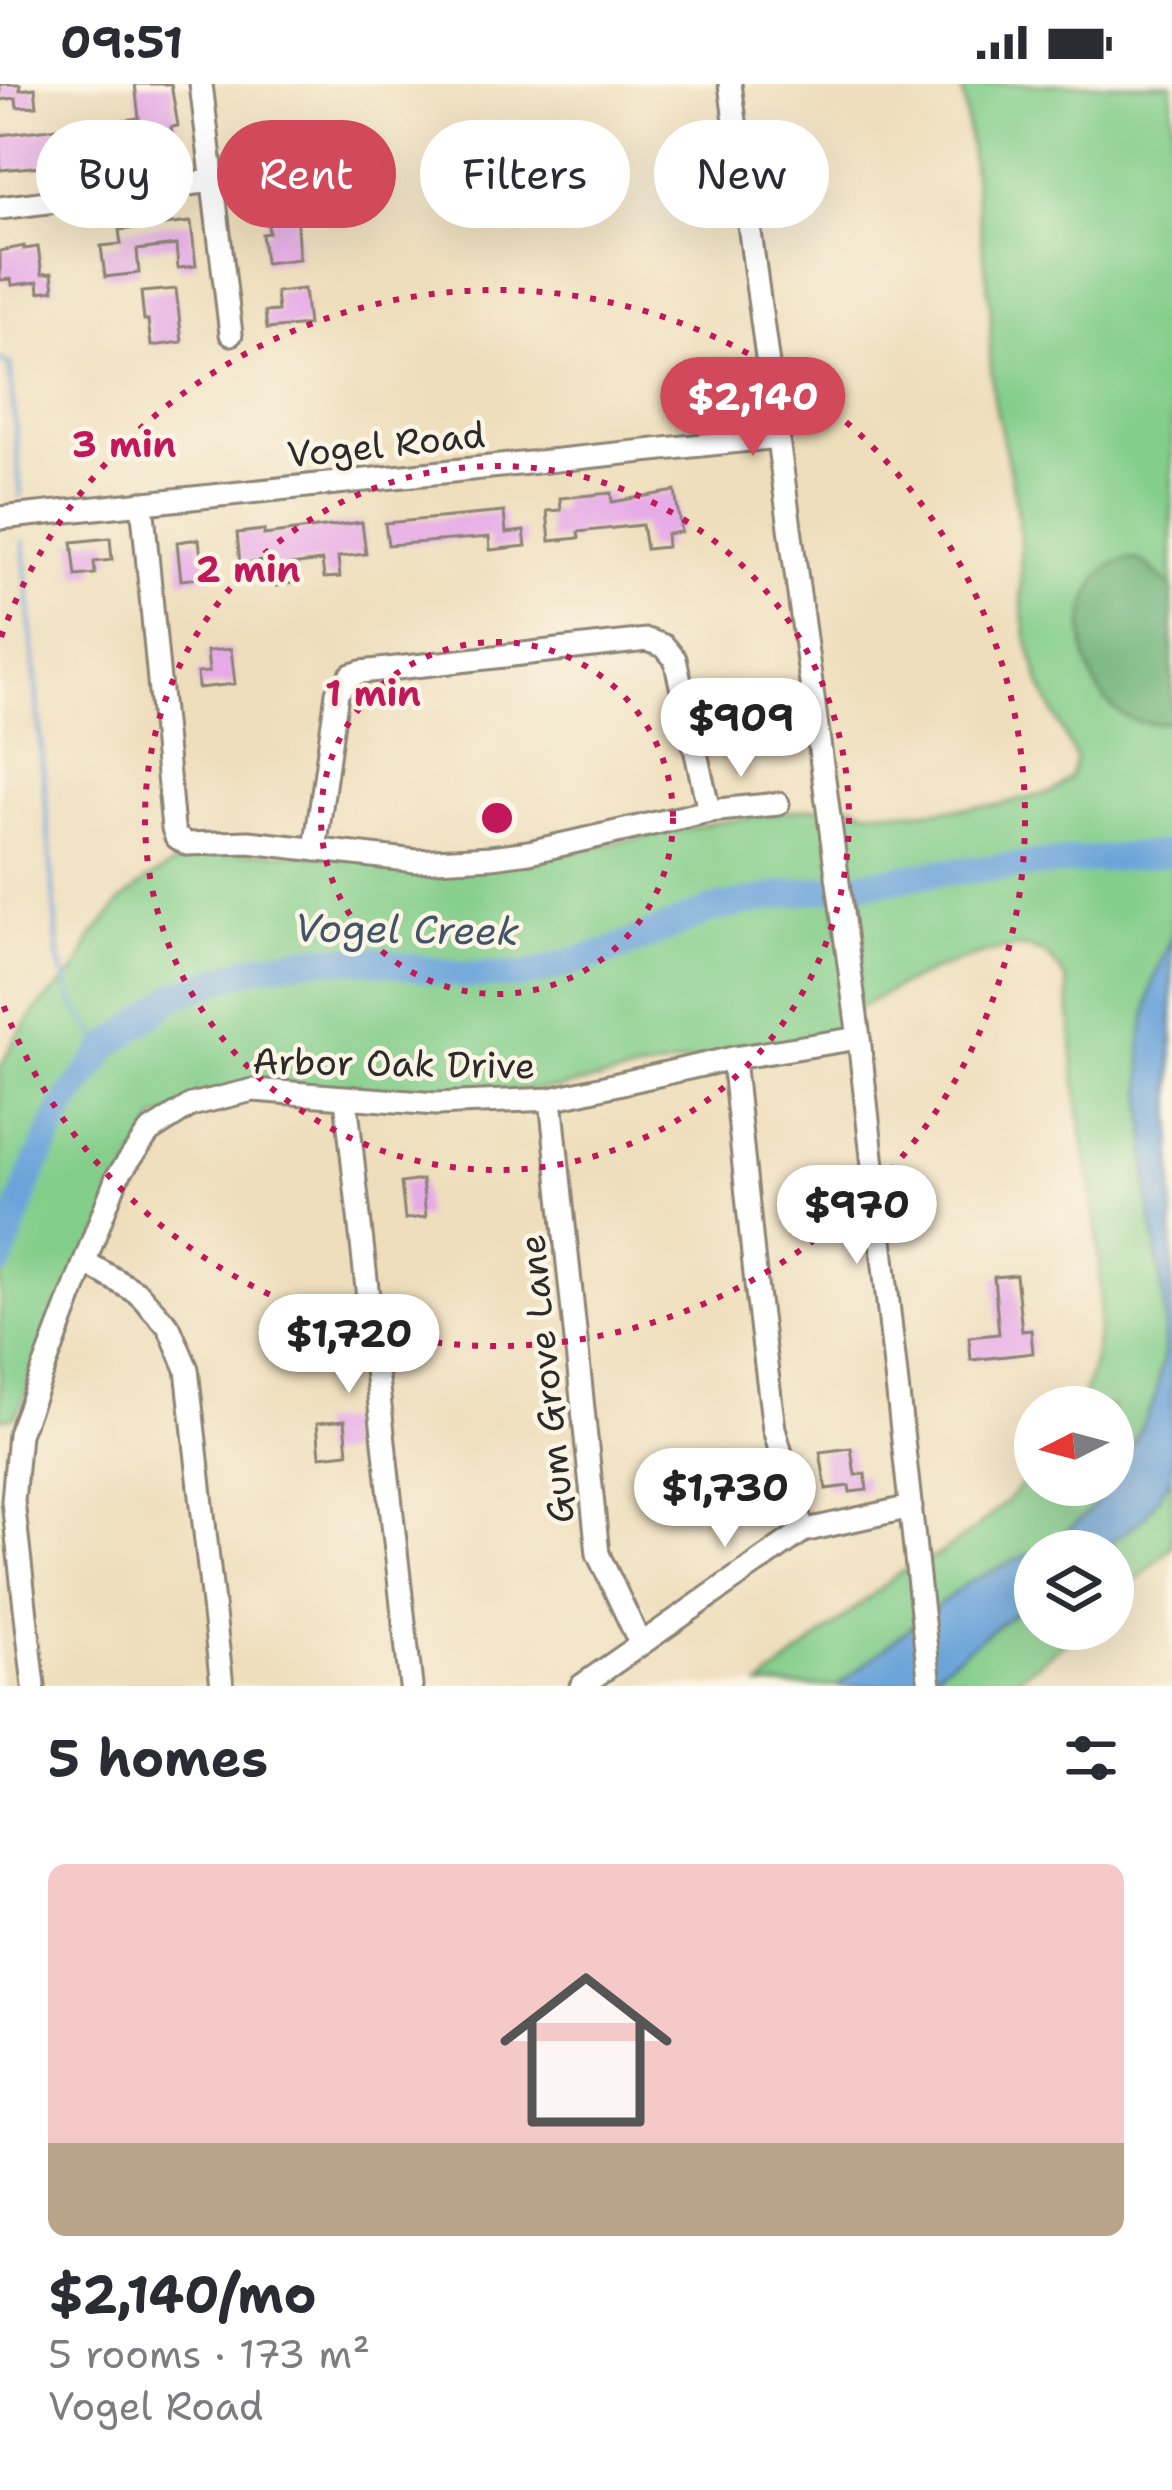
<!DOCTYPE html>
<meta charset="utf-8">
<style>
body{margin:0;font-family:"Shantell Sans",sans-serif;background:#f7f7f7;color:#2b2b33;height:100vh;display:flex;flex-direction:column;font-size:45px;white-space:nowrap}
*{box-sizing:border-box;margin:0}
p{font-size:39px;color:#7c7c81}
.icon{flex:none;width:66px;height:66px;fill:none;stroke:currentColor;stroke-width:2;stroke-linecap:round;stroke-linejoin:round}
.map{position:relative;height:1602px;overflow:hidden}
.panel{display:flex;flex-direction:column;background:#fff;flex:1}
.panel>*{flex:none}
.hud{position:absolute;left:36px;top:36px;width:1101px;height:108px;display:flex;gap:24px}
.needle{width:78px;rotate:264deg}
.buttons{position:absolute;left:1014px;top:1302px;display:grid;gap:24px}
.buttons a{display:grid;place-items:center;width:120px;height:120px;border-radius:50%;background:#fff;box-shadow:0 12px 48px #0002;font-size:60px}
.price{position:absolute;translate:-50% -102px;padding:0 27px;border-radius:42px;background:#fff;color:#222;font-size:39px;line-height:78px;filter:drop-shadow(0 3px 6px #0008)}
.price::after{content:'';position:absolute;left:50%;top:72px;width:36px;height:27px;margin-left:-18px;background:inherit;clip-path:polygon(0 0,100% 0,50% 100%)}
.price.active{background:#d1495b;color:#fff}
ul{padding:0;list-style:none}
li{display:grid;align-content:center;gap:24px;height:636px;padding:0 48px}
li+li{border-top:3px solid #e1e1e2}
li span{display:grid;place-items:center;height:372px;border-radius:18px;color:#555}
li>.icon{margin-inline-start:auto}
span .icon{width:216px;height:216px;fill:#fffc;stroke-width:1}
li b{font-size:51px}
h2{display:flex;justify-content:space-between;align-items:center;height:144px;padding:0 48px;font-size:51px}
.pill{padding:0 42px;border-radius:54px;background:#fff;box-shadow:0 12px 48px #0002;font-size:42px;line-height:108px}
.pill.active{background:#d1495b;color:#fff}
.status{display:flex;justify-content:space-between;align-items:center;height:84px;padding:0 60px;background:#fff;direction:ltr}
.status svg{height:33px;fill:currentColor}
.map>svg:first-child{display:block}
</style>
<div class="status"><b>09:51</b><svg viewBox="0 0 49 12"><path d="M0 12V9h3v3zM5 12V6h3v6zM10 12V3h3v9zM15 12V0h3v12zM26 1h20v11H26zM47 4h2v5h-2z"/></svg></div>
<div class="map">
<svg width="1172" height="1602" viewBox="0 0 1172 1602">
<rect width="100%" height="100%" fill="#fcf5e5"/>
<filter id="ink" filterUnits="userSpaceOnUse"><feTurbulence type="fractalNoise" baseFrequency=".00833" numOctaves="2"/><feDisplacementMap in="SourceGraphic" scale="24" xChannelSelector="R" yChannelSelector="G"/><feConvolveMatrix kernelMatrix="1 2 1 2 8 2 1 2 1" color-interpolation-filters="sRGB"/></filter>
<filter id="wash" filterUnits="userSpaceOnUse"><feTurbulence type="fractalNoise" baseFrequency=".004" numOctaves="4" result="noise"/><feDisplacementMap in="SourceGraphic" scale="48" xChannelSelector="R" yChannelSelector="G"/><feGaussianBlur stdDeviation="2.7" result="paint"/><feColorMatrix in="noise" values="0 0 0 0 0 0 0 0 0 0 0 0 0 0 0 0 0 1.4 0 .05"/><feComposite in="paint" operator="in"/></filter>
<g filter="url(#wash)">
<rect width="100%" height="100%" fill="#eedebc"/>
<!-- green -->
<path fill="#84ce8b" stroke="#587c5b" stroke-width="3" d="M962,0H1172V1462L1133,1500L1136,1506L1113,1523V1467H1035V1545H1084L1007,1602H760L899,1489L937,1472L974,1446L1008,1416L1035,1386V1401H1113V1323H1079C1121,1223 1090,1114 1077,1011C1072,974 1072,936 1067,899C1060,885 1051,871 1035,866C1021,860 1002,866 988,869C933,882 887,907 840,935L839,943L832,949L558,1004L447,1013L274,1001L155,1035L16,1332L0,1335V984L14,957L36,926L77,885L90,856L121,817L147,796L177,778L193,771L229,768L523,777L713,739L813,724L854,721L863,726L917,728L997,721L1049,709L1061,702L1070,693L1076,675L1041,602L1026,551L1021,512L1020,448L1012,397L994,315L990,272L991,228Z"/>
<!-- forest -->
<path fill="#6bb177" stroke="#4b6e51" stroke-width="3" d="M1128,475L1142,477L1172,503V637C1075,662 1053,489 1128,475Z"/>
<!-- water -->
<path fill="#6ca4da" stroke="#4c6882" stroke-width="3" d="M1172,851V1392L1144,1434L1099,1467H1035C1069,1447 1088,1433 1110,1401H1113L1154,1317L1164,1270V1219L1149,1114L1141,960L1152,900Z
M1035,1467V1514L917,1602H837L965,1500Z"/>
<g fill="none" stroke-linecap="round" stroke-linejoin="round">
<!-- stream -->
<path stroke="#6ca4da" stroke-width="4.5" d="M0,276L10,281L21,413
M24,458L59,876L75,923L106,964"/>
<!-- river -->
<path stroke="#6ca4da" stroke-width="27" d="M0,1179L31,1091L63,1024L106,964L178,910L258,882L311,874L372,876L459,891L523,892L612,867L710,826L788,810L935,789L1172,769"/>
</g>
<g id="blocks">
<!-- building -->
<path fill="#e6aae7" d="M0,0H20V6L35,4L37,22L17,23L16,14L0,16Z
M135,0H171L178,42L171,43L174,64L98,74L96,57L52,63L54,81L0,86V51L139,34Z
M292,58L299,175L265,179L262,150L269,149L265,120L251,122L247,82L260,81L258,61Z
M191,138L196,182L178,184L176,161L137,166L139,189L105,193L101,162L121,160L119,146Z
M24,162V165L38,163L42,190L52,189L54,206L39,208L38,198L12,201L11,195L0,196V167Z
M176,205L182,258L151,262L148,236H144L141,208Z
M304,205L308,241L267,245L265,228L278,227L276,208Z
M675,407L681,448L666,450L667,463L646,465L642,441L578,448L579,454L550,457L547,427L561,426L560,414L611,409L612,418Z
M504,428L506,449L524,447L526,462L490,466L489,453L388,461L385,439Z
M362,438L366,470L338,473L340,493L324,494L322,477L290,481L292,499L276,502L272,476L240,480L237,449L264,446V451Z
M110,454L112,476L94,478L95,490L76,492L72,458Z
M199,455L201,473L214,472L216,492L181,496L177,458Z
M231,565L235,600L198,604L197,589L209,588L207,567Z
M422,1096L426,1133L405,1135L401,1099Z
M1016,1191L1022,1247L1031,1246L1033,1269L971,1276L969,1253L999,1250L994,1193Z
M345,1336L348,1369L320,1372L317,1339Z
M851,1364L855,1391L865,1390L867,1406L850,1408L849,1402L826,1405L820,1368Z"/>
</g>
</g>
<g filter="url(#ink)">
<use href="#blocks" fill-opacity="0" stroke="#8c8474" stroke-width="3"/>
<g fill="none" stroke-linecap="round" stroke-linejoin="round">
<defs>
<path id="minor" d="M201,0L231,250
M730,0L859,954L930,1602
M0,124L213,97
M142,418L173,744L176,753L187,760L249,758L416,777L491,773L529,768L709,727L778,720
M0,434L779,353
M315,766L337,609L351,591L361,588L647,556L664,562L675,575L709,727
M733,974L756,1200L774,1345L803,1447
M346,1015L411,1602
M551,1015L598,1470L640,1559
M85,1178L138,1209L169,1243L187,1285L222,1602
M34,1602L13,1417L19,1350L117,1093L149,1048L191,1021L253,1006L436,1020L551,1015L733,974L859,954
M581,1602L803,1447L911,1423"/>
</defs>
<!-- minor casing -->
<use href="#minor" stroke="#8c8474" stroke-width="27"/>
<!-- minor -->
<use href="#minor" stroke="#fff" stroke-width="21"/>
</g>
</g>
<!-- distance rings -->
<g fill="none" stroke="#c2185b" stroke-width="6" stroke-dasharray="6 12">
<circle cx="497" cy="734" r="176"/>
<circle cx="497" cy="734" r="352"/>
<path d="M1 553A528 528 0 1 1 1 915"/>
</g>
<g text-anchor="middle" stroke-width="9" stroke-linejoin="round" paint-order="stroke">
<!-- street labels -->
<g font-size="36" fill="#2b2b2b" stroke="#fcf5e5">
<text transform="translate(386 360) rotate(-6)" y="13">Vogel Road</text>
<text transform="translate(394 979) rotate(1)" y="13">Arbor Oak Drive</text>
<text transform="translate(546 1295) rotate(-96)" y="13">Gum Grove Lane</text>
</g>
<!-- water labels -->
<g font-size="39" font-style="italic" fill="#425568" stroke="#fcf5e5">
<text transform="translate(407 845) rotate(1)" y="14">Vogel Creek</text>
</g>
</g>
<circle cx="497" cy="734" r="18" fill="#c2185b" stroke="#fcf5e5" stroke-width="6"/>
<g font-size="36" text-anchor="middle" font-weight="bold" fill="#c2185b" stroke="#fcf5e5" stroke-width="9" stroke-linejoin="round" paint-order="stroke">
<text x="124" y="373">3 min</text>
<text x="248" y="498">2 min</text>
<text x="373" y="622">1 min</text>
</g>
</svg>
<div class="buttons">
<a><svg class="needle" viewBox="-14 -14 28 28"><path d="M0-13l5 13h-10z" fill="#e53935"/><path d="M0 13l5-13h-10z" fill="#7c7c81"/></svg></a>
<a><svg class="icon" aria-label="layers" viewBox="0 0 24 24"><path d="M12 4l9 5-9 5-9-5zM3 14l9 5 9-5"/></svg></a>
</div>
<b class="price active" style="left:753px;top:375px">$2,140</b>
<b class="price" style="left:741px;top:696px">$909</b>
<b class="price" style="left:857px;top:1183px">$970</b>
<b class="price" style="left:349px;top:1312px">$1,720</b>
<b class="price" style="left:725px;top:1466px">$1,730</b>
<div class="hud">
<a class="pill">Buy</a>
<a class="pill active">Rent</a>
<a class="pill">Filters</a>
<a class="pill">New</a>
</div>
</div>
<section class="panel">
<h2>5 homes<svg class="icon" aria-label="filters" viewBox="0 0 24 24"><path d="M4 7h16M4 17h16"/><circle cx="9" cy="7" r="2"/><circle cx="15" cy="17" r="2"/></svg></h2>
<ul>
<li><span style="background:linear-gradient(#f6c9c9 75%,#b9a48a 0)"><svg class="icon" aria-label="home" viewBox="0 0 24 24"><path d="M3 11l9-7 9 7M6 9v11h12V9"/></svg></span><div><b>$2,140/mo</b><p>5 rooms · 173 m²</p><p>Vogel Road</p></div></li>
</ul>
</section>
